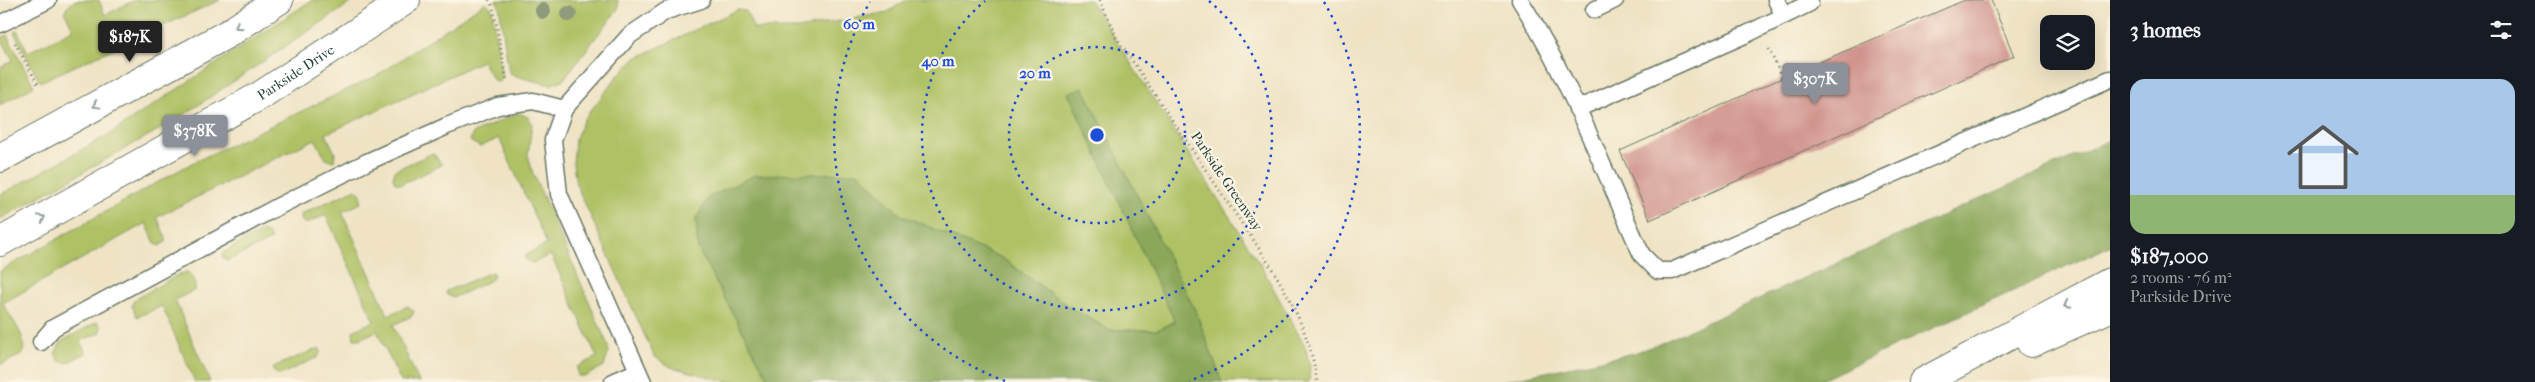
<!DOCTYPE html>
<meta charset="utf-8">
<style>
body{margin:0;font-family:"IM FELL French Canon",serif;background:#20242c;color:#f1f3f6;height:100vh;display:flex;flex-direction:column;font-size:19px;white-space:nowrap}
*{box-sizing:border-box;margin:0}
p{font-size:16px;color:#9ea1a6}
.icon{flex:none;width:28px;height:28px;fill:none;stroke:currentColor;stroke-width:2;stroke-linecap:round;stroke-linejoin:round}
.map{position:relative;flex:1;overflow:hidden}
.details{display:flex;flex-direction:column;background:#171b24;width:425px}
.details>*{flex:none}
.controls{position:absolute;left:2040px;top:15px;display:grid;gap:10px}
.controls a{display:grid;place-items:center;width:55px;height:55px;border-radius:10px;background:#171b24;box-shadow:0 5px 20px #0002;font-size:25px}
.price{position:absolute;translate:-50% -42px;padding:0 11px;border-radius:5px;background:#8c9099;color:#fff;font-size:16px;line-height:32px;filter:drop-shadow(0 1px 2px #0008)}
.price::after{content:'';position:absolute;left:50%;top:30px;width:15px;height:11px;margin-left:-8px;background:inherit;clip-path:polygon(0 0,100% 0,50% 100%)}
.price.active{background:#222;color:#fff}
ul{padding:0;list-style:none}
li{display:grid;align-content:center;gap:10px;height:265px;padding:0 20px}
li+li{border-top:1px solid #363941}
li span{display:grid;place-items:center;height:155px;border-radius:15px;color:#555}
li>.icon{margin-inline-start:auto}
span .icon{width:90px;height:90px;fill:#fffc;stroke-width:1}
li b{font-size:21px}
h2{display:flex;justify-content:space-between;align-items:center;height:60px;padding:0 20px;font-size:21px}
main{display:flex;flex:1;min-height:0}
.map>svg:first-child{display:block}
</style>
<main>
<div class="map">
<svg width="2110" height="382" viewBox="0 0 2110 382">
<rect width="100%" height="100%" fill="#fcf5e5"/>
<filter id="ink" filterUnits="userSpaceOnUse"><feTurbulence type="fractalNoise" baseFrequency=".02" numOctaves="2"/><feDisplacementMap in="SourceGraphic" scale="10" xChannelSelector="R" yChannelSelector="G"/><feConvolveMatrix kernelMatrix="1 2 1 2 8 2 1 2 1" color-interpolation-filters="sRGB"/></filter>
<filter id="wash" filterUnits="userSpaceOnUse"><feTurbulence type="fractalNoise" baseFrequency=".0096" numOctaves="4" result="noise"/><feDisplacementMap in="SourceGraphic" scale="20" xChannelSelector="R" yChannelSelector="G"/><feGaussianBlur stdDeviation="1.12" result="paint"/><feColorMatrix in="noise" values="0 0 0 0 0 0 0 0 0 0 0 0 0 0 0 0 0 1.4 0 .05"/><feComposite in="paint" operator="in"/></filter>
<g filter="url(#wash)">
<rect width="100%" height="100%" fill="#efe3c4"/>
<!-- green -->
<path fill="#afc165" stroke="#677f4c" d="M75,0H99L105,15L135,0H220L40,82L14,32L17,30L28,52L73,30L65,12L66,8Z
M312,0H355L176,120L0,219V195L108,135Z
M495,0H618V9L563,80L550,85C540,82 514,77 509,72L499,5Z
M906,0H1090L1260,264L1305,346L1310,366L1309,382H1222L1195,310L1139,245L1175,321L1157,330H1109L1068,306L1002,258L901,215L859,173L696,218L698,249L770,382H729L671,367L654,356L576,184L573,164L575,140L584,119L620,73L634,59L737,10L746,11L754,29H798L888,12Z
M486,2L492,9L502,79L499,82L494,81L482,61L326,134L335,153L334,161L326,159L315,139L157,217L167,241L159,246L155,243L146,223L3,303C10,319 28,335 23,354L0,365V271L192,163L378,75Z
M7,35L34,86L0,105V68L13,60L1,38Z
M519,113L528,117L532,123L528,155L532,171L607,343L609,352L604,366L586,376H578L577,367L597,357L551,255L532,263L525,259L526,255L547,244L499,138L480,147L470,141L473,133Z
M433,153L442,165L401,184L395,183L393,178L395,170Z
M356,189L361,194V203L342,212L388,315L408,306L414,311L412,316L393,325L419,382H401L377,331L359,339H354L353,331L374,321L326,215L305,224L301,220V214Z
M262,231L267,233L271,240L227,261L222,256L224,252Z
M188,272L195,282V290L175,300L210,382H195L162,306L137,317L132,306L134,300L179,274Z
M492,272L494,275L491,280L453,298L446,294V291Z
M97,322L101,326L100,333L80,341L86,353L67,363L59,361L55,353L62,341Z
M319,348L321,351L318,357L280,375L273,371V367Z"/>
<!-- forest -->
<path fill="#8ba75a" stroke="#557247" d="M1083,87L1195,310L1222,382H770L698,249L696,218L709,197L755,175L859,173L901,215L1002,258L1068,306L1109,330H1157L1175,322L1068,93Z
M2110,140V246L1817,382H1499L1634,353L1661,343Z"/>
<g id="blocks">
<!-- building -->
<path fill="#d0948e" d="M1965,0H1991L2014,56L1650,220L1620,151L1782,78Z"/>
</g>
</g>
<g filter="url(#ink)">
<use href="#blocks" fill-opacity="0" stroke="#687766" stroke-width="1"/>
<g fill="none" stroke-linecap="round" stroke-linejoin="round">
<defs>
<path id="service" d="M1520,0C1570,79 1603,170 1642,255L1658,271H1672L2110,79
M1776,0L1784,16
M1594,10L1615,0
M0,24L48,0
M1577,109L1747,34L1810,3
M41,342L53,328L277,207L367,162L447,126L498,106L533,101L564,109
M613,382L638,371
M643,382L559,194L553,140L564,109L629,36L666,11L701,0"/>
<g id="tertiary">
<path d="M0,158L229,33L279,0"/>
<path id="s1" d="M0,242L261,95L406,0"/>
</g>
<path id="motorway" d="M2031,343L2110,308
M1923,382L2110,282"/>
</defs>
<!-- service casing -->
<use href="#service" stroke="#687766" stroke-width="19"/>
<!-- tertiary casing -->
<use href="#tertiary" stroke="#687766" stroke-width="30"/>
<!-- motorway casing -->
<use href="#motorway" stroke="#687766" stroke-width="30"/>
<!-- path -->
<path stroke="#687766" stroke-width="3" stroke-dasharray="1 4" stroke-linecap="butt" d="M489,0L493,7L507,82
M1100,0L1116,37C1151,88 1185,140 1220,191C1259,250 1308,310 1317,382
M15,43L39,86
M1769,49L1782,78"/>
<!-- service -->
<use href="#service" stroke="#fff" stroke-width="16"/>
<!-- tertiary -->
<use href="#tertiary" stroke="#fff" stroke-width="28"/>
<!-- motorway -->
<use href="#motorway" stroke="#fff" stroke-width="28"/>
</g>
<!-- trees -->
<g fill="#909a7b">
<circle cx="543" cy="11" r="8"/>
<circle cx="569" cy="14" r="8"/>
</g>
<!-- one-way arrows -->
<defs><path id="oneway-chevron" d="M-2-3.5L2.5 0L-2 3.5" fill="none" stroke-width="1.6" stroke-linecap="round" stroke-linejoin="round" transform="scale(1.25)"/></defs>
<g stroke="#8f9e9a">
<use href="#oneway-chevron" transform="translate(238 26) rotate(147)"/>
<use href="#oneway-chevron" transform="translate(96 105) rotate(151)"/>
<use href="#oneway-chevron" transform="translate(42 218) rotate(-29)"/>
<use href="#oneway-chevron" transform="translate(2067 305) rotate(152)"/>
</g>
</g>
<!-- distance rings -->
<g fill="none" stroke="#1d4ed8" stroke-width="2.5" stroke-dasharray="2.5 5">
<circle cx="1097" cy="135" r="88"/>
<path d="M1209 1A175 175 0 1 1 985 1"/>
<path d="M1005 381A263 263 0 0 1 870 2M1324 2A263 263 0 0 1 1189 381"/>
</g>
<g text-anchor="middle" stroke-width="4.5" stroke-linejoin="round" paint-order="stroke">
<!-- street labels -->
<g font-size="14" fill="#1f3d34" stroke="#fcf5e5">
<text dy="5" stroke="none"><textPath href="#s1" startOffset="341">Parkside Drive</textPath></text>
<text transform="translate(1227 181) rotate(56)" y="5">Parkside Greenway</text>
</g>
</g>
<circle cx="1097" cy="135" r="8" fill="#1d4ed8" stroke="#fcf5e5" stroke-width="2.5"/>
<g font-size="15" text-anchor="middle" font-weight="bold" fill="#1d4ed8" stroke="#fcf5e5" stroke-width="4.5" stroke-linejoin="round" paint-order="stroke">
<text x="859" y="29">60 m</text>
<text x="938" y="66">40 m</text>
<text x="1035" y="78">20 m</text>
</g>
</svg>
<div class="controls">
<a><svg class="icon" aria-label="layers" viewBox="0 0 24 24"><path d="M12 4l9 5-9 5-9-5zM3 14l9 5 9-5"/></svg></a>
</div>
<b class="price active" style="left:130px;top:63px">$187K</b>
<b class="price" style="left:1815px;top:105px">$307K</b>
<b class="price" style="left:195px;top:157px">$378K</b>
</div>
<section class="details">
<h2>3 homes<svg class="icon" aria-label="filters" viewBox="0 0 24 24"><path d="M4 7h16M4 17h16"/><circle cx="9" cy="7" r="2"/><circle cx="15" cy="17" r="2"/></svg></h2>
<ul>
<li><span style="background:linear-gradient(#a9c7e8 75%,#8fb573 0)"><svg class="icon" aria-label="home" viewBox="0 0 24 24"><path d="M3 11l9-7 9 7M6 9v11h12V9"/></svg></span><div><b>$187,000</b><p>2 rooms · 76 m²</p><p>Parkside Drive</p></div></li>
</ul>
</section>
</main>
